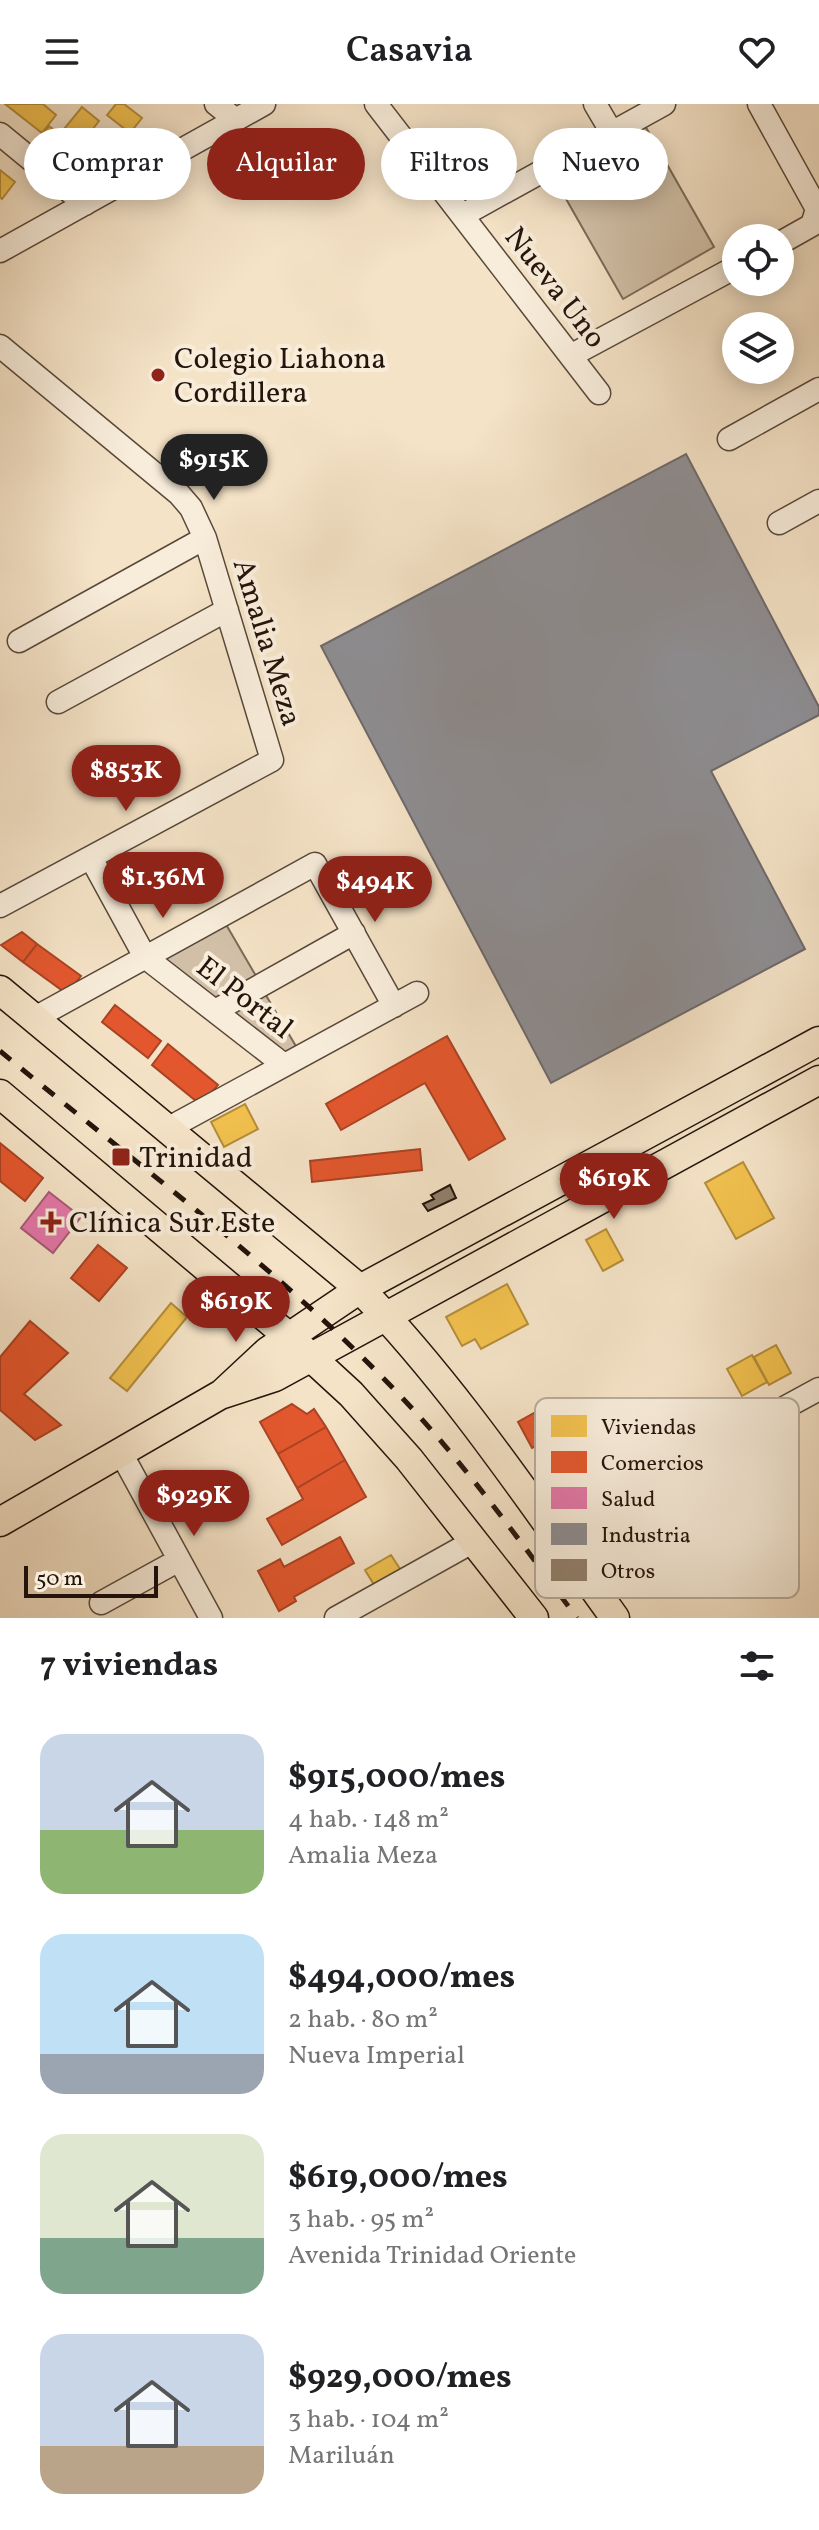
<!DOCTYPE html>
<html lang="es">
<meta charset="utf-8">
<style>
body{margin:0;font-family:Vollkorn,serif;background:#f6f6f6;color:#202124;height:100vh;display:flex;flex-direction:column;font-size:30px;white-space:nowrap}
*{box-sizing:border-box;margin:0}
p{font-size:26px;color:#757577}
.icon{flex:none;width:44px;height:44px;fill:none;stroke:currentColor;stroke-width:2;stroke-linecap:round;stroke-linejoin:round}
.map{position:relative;height:1514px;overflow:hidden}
.drawer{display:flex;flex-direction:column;background:#fff;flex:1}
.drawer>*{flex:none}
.guide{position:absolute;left:24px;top:24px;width:772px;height:72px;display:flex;gap:16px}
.fabs{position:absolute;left:722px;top:120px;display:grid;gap:16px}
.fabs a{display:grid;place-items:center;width:72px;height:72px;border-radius:50%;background:#fff;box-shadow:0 4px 20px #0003;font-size:40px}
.scale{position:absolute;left:24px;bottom:20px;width:134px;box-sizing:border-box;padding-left:8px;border:4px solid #24140b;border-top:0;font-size:22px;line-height:28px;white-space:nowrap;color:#24140b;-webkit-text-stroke:6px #f8eddb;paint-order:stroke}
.price{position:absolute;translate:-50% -68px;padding:0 18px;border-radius:28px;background:#8f2418;color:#fff;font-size:26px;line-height:52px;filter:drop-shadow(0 2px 4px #0008)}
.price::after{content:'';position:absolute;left:50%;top:48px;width:24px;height:18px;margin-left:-12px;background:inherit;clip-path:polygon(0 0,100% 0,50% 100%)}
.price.current{background:#222;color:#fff}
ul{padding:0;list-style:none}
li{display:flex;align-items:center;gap:24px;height:200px;padding:0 40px}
li span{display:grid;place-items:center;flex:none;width:224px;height:160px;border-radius:24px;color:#555}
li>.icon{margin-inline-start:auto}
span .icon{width:96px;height:96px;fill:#fffc;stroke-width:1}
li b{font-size:34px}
h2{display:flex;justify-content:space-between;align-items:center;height:96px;padding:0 40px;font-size:34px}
.tag{padding:0 28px;border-radius:36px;background:#fff;box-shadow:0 4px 20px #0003;font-size:28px;line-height:72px}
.tag.current{background:#8f2418;color:#fff}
header{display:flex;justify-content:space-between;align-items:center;height:104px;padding:0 40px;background:#fff;font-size:36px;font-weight:600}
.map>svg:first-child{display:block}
</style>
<header><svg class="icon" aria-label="menu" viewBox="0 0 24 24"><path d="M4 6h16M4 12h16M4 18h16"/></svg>Casavia<svg class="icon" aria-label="heart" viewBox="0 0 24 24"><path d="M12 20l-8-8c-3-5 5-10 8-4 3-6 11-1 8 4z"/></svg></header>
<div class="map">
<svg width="819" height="1514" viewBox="0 0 819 1514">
<rect width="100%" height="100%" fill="#f5e3c7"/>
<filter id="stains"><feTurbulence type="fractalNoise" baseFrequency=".0025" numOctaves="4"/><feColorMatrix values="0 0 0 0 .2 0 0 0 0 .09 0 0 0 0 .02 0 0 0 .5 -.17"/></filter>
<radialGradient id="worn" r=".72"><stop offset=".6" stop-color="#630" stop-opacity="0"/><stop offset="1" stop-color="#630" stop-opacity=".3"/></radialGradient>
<!-- green -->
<path fill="#d1c0a7" stroke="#7a6a59" stroke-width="2" d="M644,20L714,143L623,195L553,72Z
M224,817L256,872L208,900L155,858Z
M264,888L297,944L276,957L221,912Z"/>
<!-- homes -->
<path fill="#f2c14e" stroke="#b48d3a" stroke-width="2" d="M5,0H43L56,11L42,29Z
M116,0H124L142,14L130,29L107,11Z
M82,3L99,17L82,39L64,25Z
M49,22L80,46L67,63L36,38Z
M0,66L15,78L2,95L0,93Z
M245,1000L258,1025L224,1043L211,1018Z
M743,1058L774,1114L736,1135L705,1079Z
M606,1125L623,1156L603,1167L586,1136Z
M507,1180L528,1220L481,1245L475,1235L462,1242L446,1213Z
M171,1199L187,1213L127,1287L110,1274Z
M776,1241L791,1269L769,1281L754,1253Z
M752,1251L767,1278L742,1292L727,1265Z
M391,1451L402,1468L376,1484L365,1466Z"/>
<!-- shops -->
<path fill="#e4572e" stroke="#aa4324" stroke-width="2" d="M22,828L37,840L23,858L1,841Z
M37,840L81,872L67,890L23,858Z
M115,901L161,937L148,954L102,918Z
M447,932L505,1035L469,1056L425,979L341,1026L326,1000Z
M168,940L218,981L201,1001L152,961Z
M0,1039L43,1074L25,1097L0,1077Z
M420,1045L422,1066L312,1078L310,1057Z
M98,1141L127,1164L99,1197L71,1174Z
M30,1217L68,1249L24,1290L61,1321L35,1336L0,1306V1253Z
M292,1300L307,1310L314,1305L326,1323L278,1350L260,1318Z
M550,1300L565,1327L532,1344L518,1318Z
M326,1323L345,1356L297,1384L278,1350Z
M345,1356L366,1393L282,1441L267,1415L303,1395L297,1384Z
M340,1433L354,1459L294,1493L296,1497L279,1507L258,1467L280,1455L284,1463Z"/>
<!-- health -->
<path fill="#e377a8" stroke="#aa5979" stroke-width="2" d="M49,1088L81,1113L53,1149L21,1124Z"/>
<!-- industry -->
<path fill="#8d8d92" stroke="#6e696a" stroke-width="2" d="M686,350L819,603V611L711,667L805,845L551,979L321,542Z"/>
<!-- building -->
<path fill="#91806d" stroke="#24140b" stroke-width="2" d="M450,1081L456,1094L428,1107L423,1100L434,1095L431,1091Z"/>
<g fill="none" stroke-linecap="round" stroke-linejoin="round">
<defs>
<path id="minor" d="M216,0L236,16
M376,0L599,289
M595,0L612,29
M759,0L817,105L812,121L780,139
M0,30L85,100
M463,111L664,0
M0,147L264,0
M0,242L179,390L191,404L205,434L272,656L0,802
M572,251L736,163
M729,335L819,285
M779,419L819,397
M19,537L205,434
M58,598L227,506
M91,754L145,853L284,961
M215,907L354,829
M35,914L315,760L394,902
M169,1024L417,889
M121,1349L211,1514
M556,1428L819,1285
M101,1499L179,1456
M336,1514L474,1437"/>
<path id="major" d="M0,886L360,1185C457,1285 533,1401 615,1514
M0,990L289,1233L351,1290L409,1355L534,1514
M224,1288L268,1247L360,1185L819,937
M0,1418L220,1291L275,1273L819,976"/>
</defs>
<!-- minor casing -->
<use href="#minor" stroke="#58483a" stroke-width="25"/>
<!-- major casing -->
<use href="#major" stroke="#24140b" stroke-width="31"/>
<!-- minor -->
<use href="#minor" stroke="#f8eddb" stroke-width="22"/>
<!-- major -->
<use href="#major" stroke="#f5e3c7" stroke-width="28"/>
<!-- rail -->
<path stroke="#24140b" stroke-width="5" stroke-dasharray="14 14" stroke-linecap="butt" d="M0,947C129,1054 270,1158 387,1278C458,1350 517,1433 577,1514"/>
</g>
<!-- markers -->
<g fill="#8f2418" stroke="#f8eddb" stroke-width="3">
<circle cx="158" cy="271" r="8"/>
<rect x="111" y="1043" width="20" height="20" rx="4"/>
<path d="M47 1106h8v8h8v8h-8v8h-8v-8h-8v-8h8z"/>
</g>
<g text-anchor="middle" stroke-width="8" stroke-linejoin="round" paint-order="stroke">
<!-- street labels -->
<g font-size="30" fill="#24140b" stroke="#f8eddb">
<text transform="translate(556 183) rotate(52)" y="10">Nueva Uno</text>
<text transform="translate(268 538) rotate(73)" y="10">Amalia Meza</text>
<text transform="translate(245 893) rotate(38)" y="10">El Portal</text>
</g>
<!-- poi labels -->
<g font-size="30" fill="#24140b" stroke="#f8eddb" text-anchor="start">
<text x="174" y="264">Colegio Liahona<tspan x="174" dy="34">Cordillera</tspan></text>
<text x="139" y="1063">Trinidad</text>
<text x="69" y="1128">Clínica Sur Este</text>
</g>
</g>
<!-- legend -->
<rect x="535" y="1294" width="264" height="200" rx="12" fill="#f8eddb" stroke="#b8ac9d" stroke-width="2"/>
<rect x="551" y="1311" width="36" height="22" fill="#f2c14e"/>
<rect x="551" y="1347" width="36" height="22" fill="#e4572e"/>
<rect x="551" y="1383" width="36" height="22" fill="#e377a8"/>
<rect x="551" y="1419" width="36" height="22" fill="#8d8d92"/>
<rect x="551" y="1455" width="36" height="22" fill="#91806d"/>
<g font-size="22" fill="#24140b">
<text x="601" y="1330">Viviendas</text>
<text x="601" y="1366">Comercios</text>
<text x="601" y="1402">Salud</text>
<text x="601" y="1438">Industria</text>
<text x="601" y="1474">Otros</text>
</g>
<rect width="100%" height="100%" filter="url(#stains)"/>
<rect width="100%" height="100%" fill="url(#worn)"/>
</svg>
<div class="fabs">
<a><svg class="icon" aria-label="locate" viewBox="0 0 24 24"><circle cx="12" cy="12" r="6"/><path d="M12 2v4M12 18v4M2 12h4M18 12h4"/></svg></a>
<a><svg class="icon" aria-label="layers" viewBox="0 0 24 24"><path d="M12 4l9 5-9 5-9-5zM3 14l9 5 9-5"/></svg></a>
</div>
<div class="scale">50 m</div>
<b class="price current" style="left:214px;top:398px">$915K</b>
<b class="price" style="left:126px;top:709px">$853K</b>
<b class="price" style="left:163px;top:816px">$1.36M</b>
<b class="price" style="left:375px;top:820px">$494K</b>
<b class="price" style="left:614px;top:1117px">$619K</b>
<b class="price" style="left:236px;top:1240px">$619K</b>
<b class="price" style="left:194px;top:1434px">$929K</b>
<div class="guide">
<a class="tag">Comprar</a>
<a class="tag current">Alquilar</a>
<a class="tag">Filtros</a>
<a class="tag">Nuevo</a>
</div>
</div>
<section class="drawer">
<h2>7 viviendas<svg class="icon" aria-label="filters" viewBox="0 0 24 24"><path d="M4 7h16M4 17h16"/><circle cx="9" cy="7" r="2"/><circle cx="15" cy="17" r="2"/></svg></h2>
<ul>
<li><span style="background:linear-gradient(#c9d6e8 60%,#8fb573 0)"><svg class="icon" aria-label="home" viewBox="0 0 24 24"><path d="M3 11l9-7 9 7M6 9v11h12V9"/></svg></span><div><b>$915,000/mes</b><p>4 hab. · 148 m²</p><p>Amalia Meza</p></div></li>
<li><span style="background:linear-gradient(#bfe0f5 75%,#9aa5b1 0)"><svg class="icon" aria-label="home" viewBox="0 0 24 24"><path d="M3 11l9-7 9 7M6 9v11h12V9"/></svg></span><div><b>$494,000/mes</b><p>2 hab. · 80 m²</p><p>Nueva Imperial</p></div></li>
<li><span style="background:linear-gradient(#dfe7d0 65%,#7fa58c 0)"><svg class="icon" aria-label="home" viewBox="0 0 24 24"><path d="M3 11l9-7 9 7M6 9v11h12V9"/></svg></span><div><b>$619,000/mes</b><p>3 hab. · 95 m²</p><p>Avenida Trinidad Oriente</p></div></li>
<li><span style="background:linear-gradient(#c9d6e8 70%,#b9a48a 0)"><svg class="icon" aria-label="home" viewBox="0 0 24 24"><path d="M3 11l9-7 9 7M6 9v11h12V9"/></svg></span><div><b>$929,000/mes</b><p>3 hab. · 104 m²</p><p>Mariluán</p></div></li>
</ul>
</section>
